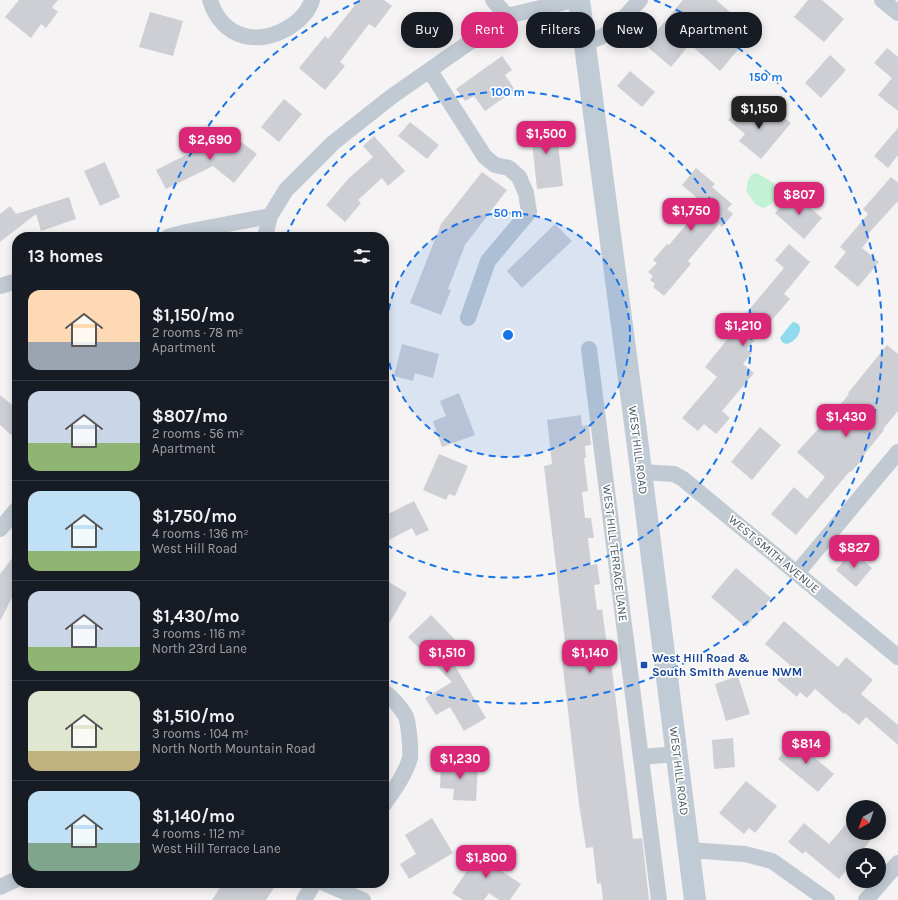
<!DOCTYPE html>
<meta charset="utf-8">
<style>
body{margin:0;font-family:Karla,sans-serif;background:#242831;color:#f1f3f6;height:100vh;display:flex;flex-direction:column;font-size:15px;white-space:nowrap}
*{box-sizing:border-box;margin:0}
p{font-size:13px;color:#9ea1a6}
.icon{flex:none;width:22px;height:22px;fill:none;stroke:currentColor;stroke-width:2;stroke-linecap:round;stroke-linejoin:round}
.map{position:relative;flex:1;overflow:hidden}
.side{position:absolute;left:12px;top:232px;width:377px;height:656px;display:flex;flex-direction:column;background:#171b24;border-radius:16px;box-shadow:0 2px 10px #0003}
.side>*{flex:none}
.top-card{position:absolute;left:401px;top:12px;width:380px;height:36px;display:flex;gap:8px}
.needle{width:26px;rotate:220deg}
.tools{position:absolute;left:846px;top:800px;display:grid;gap:8px}
.tools a{display:grid;place-items:center;width:40px;height:40px;border-radius:50%;background:#171b24;box-shadow:0 2px 10px #0003;font-size:20px}
.price{position:absolute;translate:-50% -34px;padding:0 9px;border-radius:8px;background:#db2777;color:#fff;font-size:13px;line-height:26px;filter:drop-shadow(0 1px 2px #0008)}
.price::after{content:'';position:absolute;left:50%;top:24px;width:12px;height:9px;margin-left:-6px;background:inherit;clip-path:polygon(0 0,100% 0,50% 100%)}
.price.on{background:#222;color:#fff}
ul{padding:0;list-style:none}
li{display:flex;align-items:center;gap:12px;height:100px;padding:0 16px}
li+li{border-top:1px solid #363941}
li span{display:grid;place-items:center;flex:none;width:112px;height:80px;border-radius:12px;color:#555}
li>.icon{margin-inline-start:auto}
span .icon{width:48px;height:48px;fill:#fffc;stroke-width:1}
li b{font-size:17px}
h2{display:flex;justify-content:space-between;align-items:center;height:48px;padding:0 16px;font-size:17px}
.pill{padding:0 14px;border-radius:16px;background:#171b24;box-shadow:0 2px 10px #0003;font-size:14px;line-height:36px}
.pill.on{background:#db2777;color:#fff}
.map>svg:first-child{display:block}
</style>
<div class="map">
<svg width="898" height="900" viewBox="0 0 898 900">
<rect width="100%" height="100%" fill="#f5f3f3"/>
<!-- green -->
<path fill="#c3f1d5" d="M757,173L775,184L777,190C777,198 771,206 763,208L755,204L746,191L748,180L752,174Z"/>
<!-- water -->
<path fill="#90daee" d="M793,322C807,324 798,342 786,344L782,342L780,338C782,336 790,324 793,322Z"/>
<!-- building -->
<path fill="#cdcfd5" d="M19,0H58L52,7L58,12L46,28L41,24L31,38L5,17Z
M359,0H384L392,6L375,28L369,24L340,62L345,66L325,90L299,68L325,36L328,39Z
M683,0H716L753,32L720,71L690,44L671,67L643,43L652,33L654,34Z
M808,0H822L844,19L824,42L794,17Z
M150,12L183,21L173,56L139,47Z
M887,48L898,57V111L878,95L892,78L874,63Z
M830,55L846,70L821,98L805,83Z
M502,56L512,70L505,75L515,90L485,111L474,96L465,101L456,89Z
M630,71L655,92L642,107L617,86Z
M284,99L302,114L279,142L261,127Z
M741,105L763,124L775,110L791,123L761,159L739,141L745,134L728,120Z
M555,120L563,186L537,189L530,123Z
M410,122L439,145L427,159L398,136Z
M898,128V155L888,168L874,156Z
M227,131L257,154L234,183L213,166L166,189L156,170L200,148L207,140L215,146Z
M374,136L405,171L388,186L382,178L358,200L361,203L345,222L326,205L349,178L373,157L363,146Z
M105,162L120,197L100,206L84,171Z
M696,168L715,184L712,187L732,204L727,209L733,214L722,227L719,224L688,261L691,264L664,296L653,287L655,284L650,280L653,276L648,272L657,263L653,260L667,244L669,245L700,208L693,201L696,197L682,185Z
M482,172L507,190L465,245L448,289L451,290L441,315L410,303L441,224Z
M891,177L898,183V201L867,235L870,238L862,248L879,262L858,287L834,267L846,252L840,247L868,214L863,209Z
M793,193L822,218L804,239L775,213Z
M69,197L76,219L41,231L36,214L0,242V214L10,206L16,214Z
M555,224L572,241L522,288L507,271Z
M789,244L810,262L784,294L790,299L747,349L752,353L743,364L754,373L722,411L730,418L716,434L704,424L698,431L682,418L717,377L705,367L739,325L737,324L784,268L775,260Z
M402,344L439,354L433,378L415,373L413,381L394,376Z
M887,345L898,354V411L883,429L884,430L859,461L860,462L851,472L850,471L796,535L771,514L794,487L807,499L825,477L797,452L821,426L822,427L849,394L848,393Z
M459,393L475,435L442,447L433,421L446,416L440,401Z
M0,395L17,409V440L0,425Z
M581,415L582,426L589,425L591,445L585,446L586,458H584L588,491L582,492L585,518H591L594,538H588L591,565L597,564L600,584L594,585L597,610L602,609L607,645H609L633,839L642,838L649,900H603L601,883L597,884L593,847L586,848L579,804L561,651L566,650L544,466L552,464L547,420Z
M760,427L781,445L752,480L731,462Z
M439,454L468,466L455,496L449,494L446,500L423,490Z
M414,501L429,530L416,536L412,528L389,540L384,531V516Z
M852,551L872,568L856,587L836,570Z
M17,552V588L0,621V574Z
M736,568L771,598L746,627L711,597Z
M384,579L407,593L384,632Z
M431,615L464,649L452,661L486,718L464,731L450,707L436,715L425,698L452,682L408,637Z
M784,621L838,667L846,657L873,680L861,694L898,725V745L866,717L859,725L845,713L844,714L815,689L807,698L800,692L797,697L777,680L790,665L765,644Z
M738,676L750,714L726,721L715,684Z
M796,737L818,755L815,758L834,774L818,792L778,759Z
M733,738L735,767L714,769L712,740Z
M441,763L478,765L476,801L453,800L454,789L440,788Z
M746,781L777,806L755,833L749,828L744,834L719,813Z
M853,816V833H876L859,855H853V862L839,879L805,851L803,854L788,842L804,823L829,844Z
M432,818L453,853L409,879L400,864L416,854L405,835Z
M484,846L506,861L500,870L521,884L510,900H499L489,893L484,900H463L452,893Z
M223,883H277L266,900H212Z"/>
<g fill="none" stroke-linecap="round" stroke-linejoin="round">
<!-- street -->
<path stroke="#c1cad2" stroke-width="16" d="M210,0C222,39 259,47 291,26C300,20 309,11 312,0
M493,0L507,16
M882,0L898,13
M584,44L603,36L614,29L640,0
M430,71L485,157L495,165L509,168L519,177L526,193L529,212L488,261L468,318
M168,237L186,232L270,216
M265,237L270,216L286,190L333,143L391,97L507,16L574,0
M0,286L17,281
M589,349L659,900
M641,472L674,474L683,479L898,657
M0,529L17,509
M797,573L898,452
M384,692C391,696 403,710 406,717C409,726 411,750 410,758C405,775 394,790 384,804
M641,757L677,754
M689,850L745,854L772,861L827,900
M324,883L363,900
M0,887L17,879
M304,900L314,883
M866,900L898,863"/>
<!-- secondary -->
<path stroke="#c1cbd6" stroke-width="22" d="M579,0L637,439L695,900"/>
</g>
<!-- distance rings -->
<circle cx="508" cy="335" r="122" fill="#1a73e8" fill-opacity=".12"/>
<g fill="none" stroke="#1a73e8" stroke-width="2" stroke-dasharray="7 5">
<circle cx="508" cy="335" r="122"/>
<path d="M286 236A243 243 0 1 1 385 544"/>
<path d="M157 234A365 365 0 0 1 362 0M654 0A365 365 0 0 1 386 679"/>
</g>
<!-- markers -->
<rect fill="#1a4fb4" stroke="#fff" stroke-width="1.5" x="640" y="661" width="8" height="8" rx="2"/>
<g text-anchor="middle" stroke-width="3.5" stroke-linejoin="round" paint-order="stroke">
<!-- street labels -->
<g font-size="12" fill="#4a5661" stroke="#fff">
<text transform="translate(638 450) rotate(83)" y="4">WEST HILL ROAD</text>
<text transform="translate(615 553) rotate(83)" y="4">WEST HILL TERRACE LANE</text>
<text transform="translate(774 554) rotate(40)" y="4">WEST SMITH AVENUE</text>
<text transform="translate(679 771) rotate(83)" y="4">WEST HILL ROAD</text>
</g>
<!-- transit labels -->
<g font-size="12" font-weight="bold" fill="#164399" stroke="#fff" text-anchor="start">
<text x="652" y="662">West Hill Road &amp;<tspan x="652" dy="14">South Smith Avenue NWM</tspan></text>
</g>
</g>
<circle cx="508" cy="335" r="6" fill="#1a73e8" stroke="#fff" stroke-width="2"/>
<g font-size="12" text-anchor="middle" font-weight="bold" fill="#1a73e8" stroke="#fff" stroke-width="3.5" stroke-linejoin="round" paint-order="stroke">
<text x="766" y="81">150 m</text>
<text x="508" y="96">100 m</text>
<text x="508" y="217">50 m</text>
</g>
</svg>
<div class="tools">
<a><svg class="needle" viewBox="-14 -14 28 28"><path d="M0-13l5 13h-10z" fill="#e53935"/><path d="M0 13l5-13h-10z" fill="#9ea1a6"/></svg></a>
<a><svg class="icon" aria-label="locate" viewBox="0 0 24 24"><circle cx="12" cy="12" r="6"/><path d="M12 2v4M12 18v4M2 12h4M18 12h4"/></svg></a>
</div>
<b class="price on" style="left:759px;top:130px">$1,150</b>
<b class="price" style="left:546px;top:155px">$1,500</b>
<b class="price" style="left:210px;top:161px">$2,690</b>
<b class="price" style="left:799px;top:216px">$807</b>
<b class="price" style="left:691px;top:232px">$1,750</b>
<b class="price" style="left:743px;top:347px">$1,210</b>
<b class="price" style="left:846px;top:438px">$1,430</b>
<b class="price" style="left:854px;top:569px">$827</b>
<b class="price" style="left:447px;top:674px">$1,510</b>
<b class="price" style="left:590px;top:674px">$1,140</b>
<b class="price" style="left:806px;top:765px">$814</b>
<b class="price" style="left:460px;top:780px">$1,230</b>
<b class="price" style="left:486px;top:879px">$1,800</b>
<div class="top-card">
<a class="pill">Buy</a>
<a class="pill on">Rent</a>
<a class="pill">Filters</a>
<a class="pill">New</a>
<a class="pill">Apartment</a>
</div>
<section class="side">
<h2>13 homes<svg class="icon" aria-label="filters" viewBox="0 0 24 24"><path d="M4 7h16M4 17h16"/><circle cx="9" cy="7" r="2"/><circle cx="15" cy="17" r="2"/></svg></h2>
<ul>
<li><span style="background:linear-gradient(#ffd9b3 65%,#9aa5b1 0)"><svg class="icon" aria-label="home" viewBox="0 0 24 24"><path d="M3 11l9-7 9 7M6 9v11h12V9"/></svg></span><div><b>$1,150/mo</b><p>2 rooms · 78 m²</p><p>Apartment</p></div></li>
<li><span style="background:linear-gradient(#c9d6e8 65%,#8fb573 0)"><svg class="icon" aria-label="home" viewBox="0 0 24 24"><path d="M3 11l9-7 9 7M6 9v11h12V9"/></svg></span><div><b>$807/mo</b><p>2 rooms · 56 m²</p><p>Apartment</p></div></li>
<li><span style="background:linear-gradient(#bfe0f5 75%,#8fb573 0)"><svg class="icon" aria-label="home" viewBox="0 0 24 24"><path d="M3 11l9-7 9 7M6 9v11h12V9"/></svg></span><div><b>$1,750/mo</b><p>4 rooms · 136 m²</p><p>West Hill Road</p></div></li>
<li><span style="background:linear-gradient(#c9d6e8 70%,#8fb573 0)"><svg class="icon" aria-label="home" viewBox="0 0 24 24"><path d="M3 11l9-7 9 7M6 9v11h12V9"/></svg></span><div><b>$1,430/mo</b><p>3 rooms · 116 m²</p><p>North 23rd Lane</p></div></li>
<li><span style="background:linear-gradient(#dfe7d0 75%,#c2b280 0)"><svg class="icon" aria-label="home" viewBox="0 0 24 24"><path d="M3 11l9-7 9 7M6 9v11h12V9"/></svg></span><div><b>$1,510/mo</b><p>3 rooms · 104 m²</p><p>North North Mountain Road</p></div></li>
<li><span style="background:linear-gradient(#bfe0f5 65%,#7fa58c 0)"><svg class="icon" aria-label="home" viewBox="0 0 24 24"><path d="M3 11l9-7 9 7M6 9v11h12V9"/></svg></span><div><b>$1,140/mo</b><p>4 rooms · 112 m²</p><p>West Hill Terrace Lane</p></div></li>
</ul>
</section>
</div>
